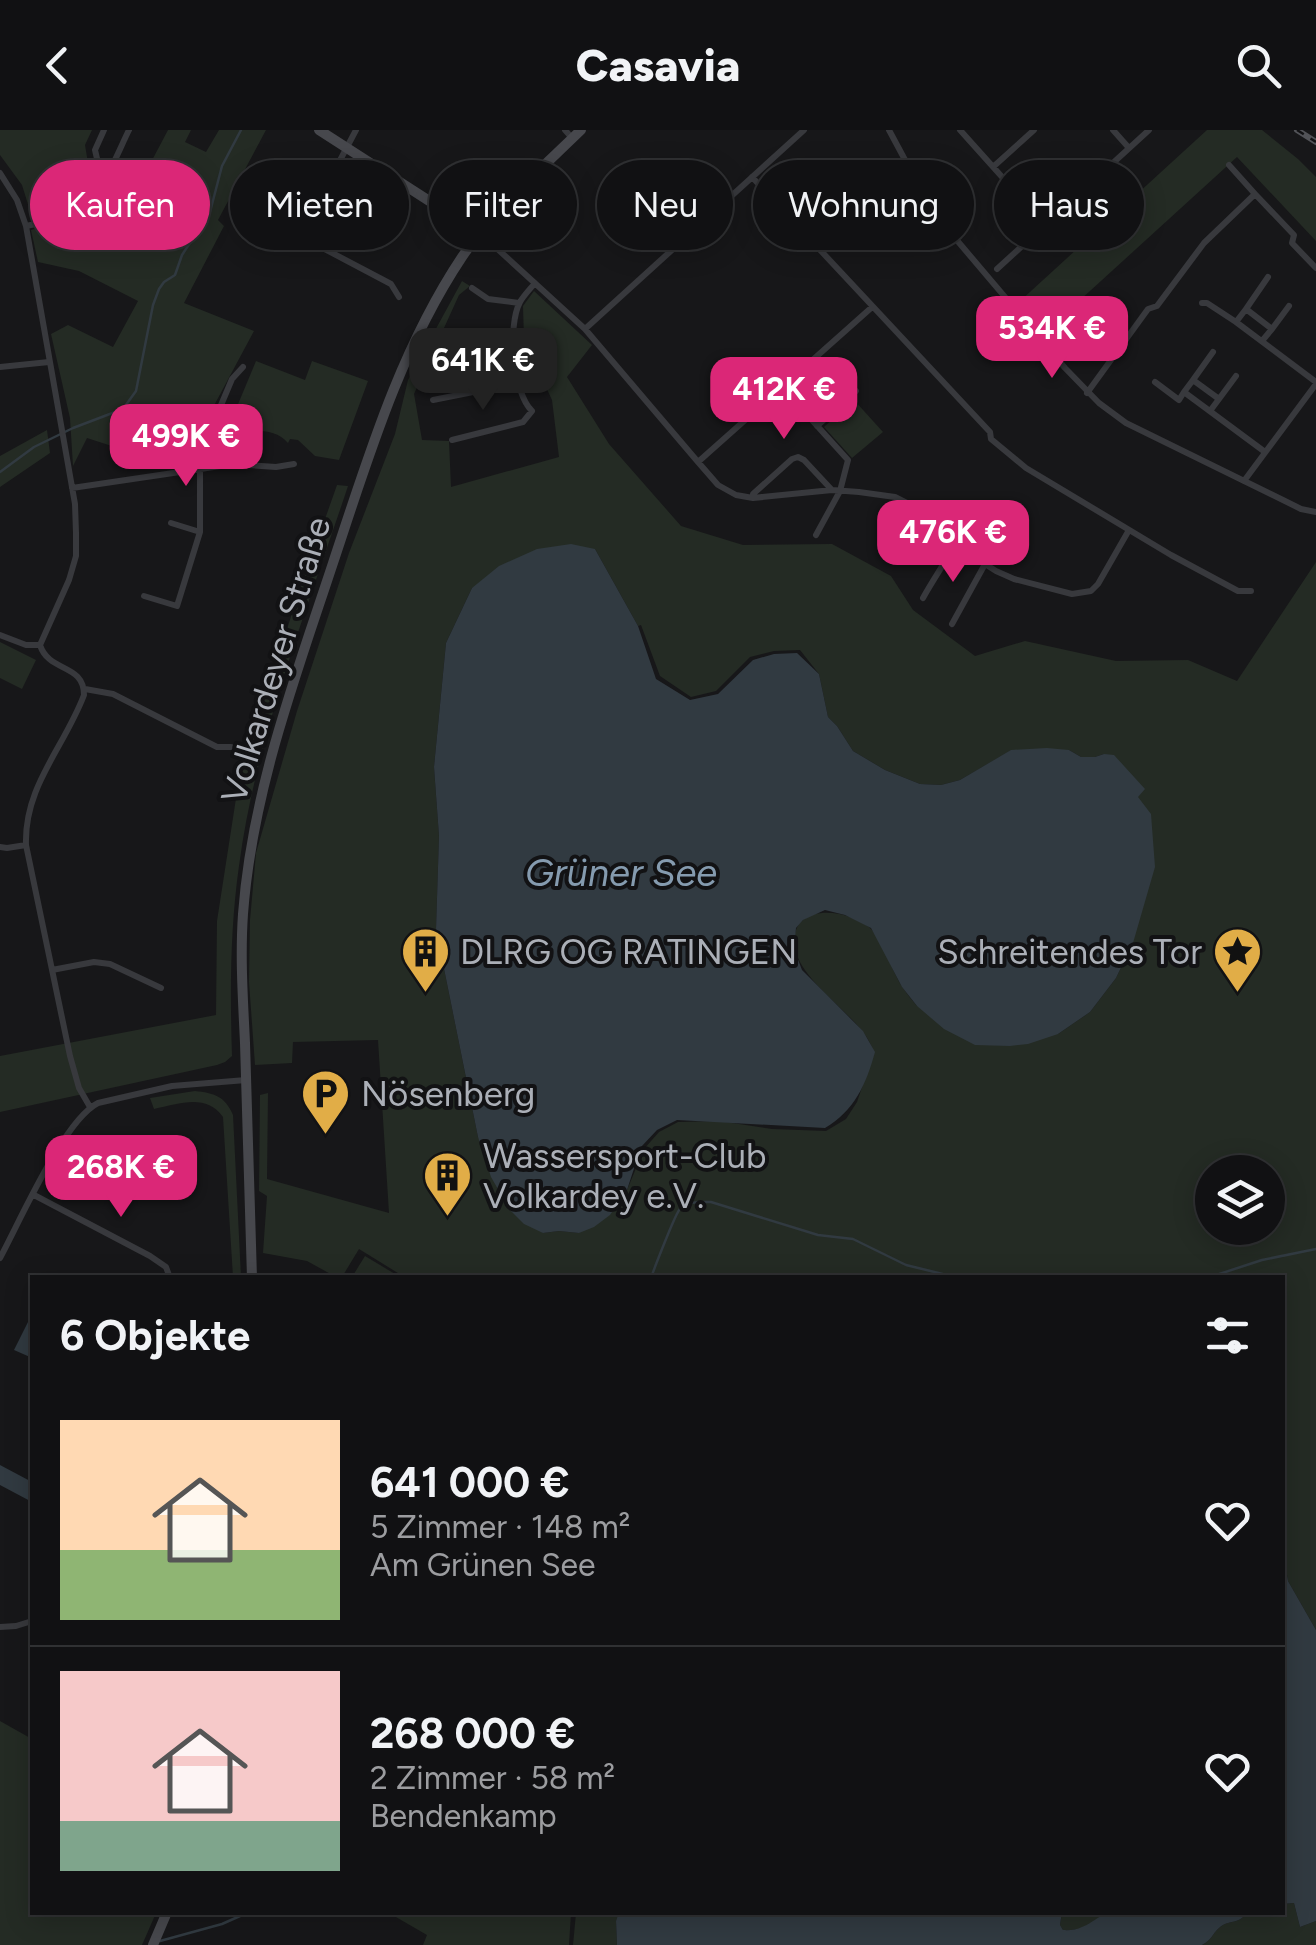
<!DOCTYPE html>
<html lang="de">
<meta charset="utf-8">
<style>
body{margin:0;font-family:Figtree,sans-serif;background:#1a1a1c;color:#f1f3f6;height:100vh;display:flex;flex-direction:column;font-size:38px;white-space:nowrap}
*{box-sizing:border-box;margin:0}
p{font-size:32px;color:#9c9da0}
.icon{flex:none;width:55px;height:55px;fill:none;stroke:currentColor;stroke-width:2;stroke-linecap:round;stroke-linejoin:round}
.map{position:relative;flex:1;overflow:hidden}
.drawer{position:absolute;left:30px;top:1145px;width:1255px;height:640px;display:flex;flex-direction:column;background:#111113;border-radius:0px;box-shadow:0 5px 25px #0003,0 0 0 2px #303133}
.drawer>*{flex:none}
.top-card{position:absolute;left:30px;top:30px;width:1258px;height:90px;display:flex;gap:20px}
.tools{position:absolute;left:1195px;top:1025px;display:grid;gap:20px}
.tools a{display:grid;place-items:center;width:90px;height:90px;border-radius:50%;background:#111113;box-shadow:0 5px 25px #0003,0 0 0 2px #303133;font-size:50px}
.price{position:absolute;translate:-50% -85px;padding:0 22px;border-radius:20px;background:#db2777;color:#fff;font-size:32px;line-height:65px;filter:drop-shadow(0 2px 5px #0008)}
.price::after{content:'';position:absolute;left:50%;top:60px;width:30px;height:22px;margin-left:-15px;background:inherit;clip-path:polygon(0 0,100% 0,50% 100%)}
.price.active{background:#222;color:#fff}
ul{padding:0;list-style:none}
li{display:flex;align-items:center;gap:30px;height:250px;padding:0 30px}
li+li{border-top:2px solid #303133}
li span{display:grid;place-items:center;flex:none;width:280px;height:200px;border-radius:0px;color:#555}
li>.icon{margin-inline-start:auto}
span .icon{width:120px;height:120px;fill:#fffc;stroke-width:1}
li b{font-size:42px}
h2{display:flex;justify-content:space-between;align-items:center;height:120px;padding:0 30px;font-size:42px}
.pill{padding:0 35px;border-radius:45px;background:#111113;box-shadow:0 5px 25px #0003,0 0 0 2px #303133;font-size:35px;line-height:90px}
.pill.active{background:#db2777;color:#fff}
header{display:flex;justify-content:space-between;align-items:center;height:130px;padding:0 30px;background:#111113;font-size:45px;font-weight:800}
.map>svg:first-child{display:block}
</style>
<header><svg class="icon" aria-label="back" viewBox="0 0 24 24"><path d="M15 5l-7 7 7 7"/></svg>Casavia<svg class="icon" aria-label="search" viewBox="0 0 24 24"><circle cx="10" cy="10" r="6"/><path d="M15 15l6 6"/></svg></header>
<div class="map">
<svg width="1316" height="1815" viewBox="0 0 1316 1815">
<rect width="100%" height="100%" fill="#171719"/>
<!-- green -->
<path fill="#242b24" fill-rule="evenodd" d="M0,0H92L85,15L92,57L68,78L31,84L22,55L0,25Z
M168,0H191L185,12L206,22L219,0H266L218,90L224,96L184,173L254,201L195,311C175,303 141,308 121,319L87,308L73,336L70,288L51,204L68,195L113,217L138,171L79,141L38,132L31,100L67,88L92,75L120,91Z
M1207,0H1262L1298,29L1316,47V111L1237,27L1045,202L1019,172Z
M462,151L470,156L459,165L414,264L422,310L449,311L451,357L559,327L552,270L524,210L523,176L534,161L592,215L567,247L609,314L681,396L743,415L832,414L891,446L913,480L975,526L1025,511L1116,531L1188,530L1237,551L1316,432V1500L1288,1451L1283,1424L1282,1148H406L359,1119L342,1147H336L307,1131L263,1123L267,1066L259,1061L260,965L268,963L267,1049L389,1083L378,910L293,912L292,933L255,935L249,852L250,790L256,723L297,581L349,423L395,304L408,250ZM595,419L638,496L641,495L660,546L691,567L716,561L750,527L774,521L800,520L819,544L828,587L837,596L853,621L885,640L920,654L941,655L960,650L1012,620H1069L1081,627H1095L1104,624L1133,813L1116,848L1090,882L1058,904L917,876C912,870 907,864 903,858C893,843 880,806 869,797C844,777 788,773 795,818C800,848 845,878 863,902C868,908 871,915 874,922L857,972L846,989L826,1001L772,999L719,991L678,992L659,1002L644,1019L627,1060L579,1103L559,1101L543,1103L478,1007L436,799L439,706L434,637L446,513L472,458ZM1212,1042H1268V1098H1212Z
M256,231L305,250L312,231L368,251L339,330L315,326L298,310L290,309L288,313C274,296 247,301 226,303Z
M854,270L883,302L852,328L824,297Z
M47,300L50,323L0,357V326Z
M337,355L348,356C307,480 256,607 239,736C230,799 230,863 232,926L225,932L217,935L0,982V926L216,885L217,791L239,649L295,474Z
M0,512L36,530L22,559L0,548Z
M195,961C214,963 225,966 233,985L241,1147H233L223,987C206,963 179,974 154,979L150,968Z
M365,1126L400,1147H352Z
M0,1591L32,1609V1782L156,1783L142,1815H0Z
M1294,1773L1300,1797L1316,1791V1815H1202C1212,1810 1212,1804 1219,1798C1229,1789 1238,1795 1247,1783L1282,1782L1283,1774Z
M389,1783H571L569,1815H423L427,1805Z
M576,1783H619L616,1791L617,1815H573Z
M1062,1783H1108C1094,1792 1081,1802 1063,1800L1060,1795Z"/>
<!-- water -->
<path fill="#313a41" d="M571,414L595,419L638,496L656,549L690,570L718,564L753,530L774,524L797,523L819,544L828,587L837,596L853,621L885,640L920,654L941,655L960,650L1011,620L1047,618L1069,620L1081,627H1095L1104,624L1114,625L1145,659L1138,667L1151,684L1155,737L1133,813L1116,848L1090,882L1058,904L1028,914L1010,916L975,915L944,899L917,876L902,857L871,798L845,785L825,780L803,790L796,798L794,819L802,840L863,901L875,922C866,955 854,981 825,998L677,990L657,1000L641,1017L627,1060L610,1085L594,1097L579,1103L559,1101L543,1103L524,1094L510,1080L491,1047L478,1007L436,799L439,706L434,637L446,513L472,458L499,436L537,419Z
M32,1184V1225L30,1227L14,1220Z
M0,1335L32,1352V1372L0,1355Z
M1283,1424L1288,1451L1316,1500V1791L1300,1797L1294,1773L1282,1774Z
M619,1782H1062L1060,1795L1063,1800C1088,1802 1095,1784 1114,1782C1157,1779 1203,1782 1247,1783C1238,1795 1229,1789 1219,1798C1212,1804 1212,1810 1202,1815H617L616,1791Z"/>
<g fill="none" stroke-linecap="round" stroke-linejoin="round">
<!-- stream -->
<path stroke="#313a41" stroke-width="2.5" d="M0,342L34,317L73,298L123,279L136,261L153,175L159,159L164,152L175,145L182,125L210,82L222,36L241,0
M651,1148C654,1139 676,1082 680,1079C687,1071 701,1072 711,1072L818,1105L853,1109L906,1135L959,1148
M1207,1148L1262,1130L1316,1119
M160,1811L222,1794L249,1782"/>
<!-- street -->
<path stroke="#38393d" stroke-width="6" d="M356,0L300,106L391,154L399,167
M565,0L572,8
M889,0L933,82L1065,238L1099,273L1126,293L1285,371L1301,379L1316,382
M960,0L1045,95
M1113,0L1129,18
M1229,35L1255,64
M993,37L1034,0
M0,43L17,70L26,96L75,374L76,403V426L69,450L40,515C49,543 84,533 84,565C64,618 24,656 26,715L70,926L79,958L90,977
M752,47L990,302L991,309L1026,338L1171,425L1238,461H1251
M102,50L95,20L104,0
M26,96C45,92 70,88 85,75C104,60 118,22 129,0
M282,100L300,106
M480,103L585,199L698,332L718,355L736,365L753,368L832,360L859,362L895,367L927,383L985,434L996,441L1014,449L1072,464L1091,461L1098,454L1129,400
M997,139L1149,0
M472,158L488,169L519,173
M1202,173H1207L1236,192
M1246,179L1268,147
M585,199L804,0
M1272,199L1289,176
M1262,211L1272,199L1246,179L1236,192L1316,252
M452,212L513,211
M0,237L49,232
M1193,250L1213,222
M1155,252L1179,270L1184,262
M782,257L848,330L840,361L816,405
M1087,263L1148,179L1157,176L1204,113L1255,64L1294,105L1292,113L1316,138
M1219,269L1236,246
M433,270L519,253
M1210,281L1219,269L1193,250L1184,262L1265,322
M817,296L856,261
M452,310L523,292L532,281C513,263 507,196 520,172C524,165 531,158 535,153
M698,332L871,178
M1244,351L1316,254
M72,358L234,334L276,337L294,334
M753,368V364L792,329L798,327L804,330L831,359
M171,393L200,402
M144,466L177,476L200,402V325L232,249L243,237
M923,468C934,448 947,430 958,409
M952,494L985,434
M0,505L26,515H40
M85,559L113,564L217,617H231
M0,717L7,718L26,715
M52,840L94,832L110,834L161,858
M34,1065L150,1126L166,1137L170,1148
M0,1128C20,1091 64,990 98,973L172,956L246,950
M0,1497L16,1496L32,1491"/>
<!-- secondary -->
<path stroke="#47484d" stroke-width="10" d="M319,0L479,103
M252,1148C250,1069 247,991 245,913C243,870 240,827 243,784C252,662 295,548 333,433C368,328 400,220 462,127C494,79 540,40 581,0
M153,1815L167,1782"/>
<defs>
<path id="rail" d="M1297,0L1316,12"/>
</defs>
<!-- rail casing -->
<use href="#rail" stroke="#525358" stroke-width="6"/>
<!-- rail -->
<use href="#rail" stroke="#121214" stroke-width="2.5" stroke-dasharray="8" stroke-linecap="butt"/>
</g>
<!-- icons -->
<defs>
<symbol id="building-pin" viewBox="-11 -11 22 30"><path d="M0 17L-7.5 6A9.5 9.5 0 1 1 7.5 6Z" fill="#e1ad47" stroke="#121214"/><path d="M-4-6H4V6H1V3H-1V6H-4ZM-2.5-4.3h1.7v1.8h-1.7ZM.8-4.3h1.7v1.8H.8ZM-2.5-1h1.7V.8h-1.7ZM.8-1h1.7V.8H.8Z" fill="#111"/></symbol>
<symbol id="sight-pin" viewBox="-11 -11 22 30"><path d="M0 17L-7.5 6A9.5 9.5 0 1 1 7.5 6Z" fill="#e1ad47" stroke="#121214"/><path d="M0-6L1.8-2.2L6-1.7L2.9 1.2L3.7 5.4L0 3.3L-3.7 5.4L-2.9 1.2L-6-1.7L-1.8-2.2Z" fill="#111"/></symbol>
<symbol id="parking-pin" viewBox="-11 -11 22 30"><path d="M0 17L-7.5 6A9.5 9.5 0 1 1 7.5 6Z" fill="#e1ad47" stroke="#121214"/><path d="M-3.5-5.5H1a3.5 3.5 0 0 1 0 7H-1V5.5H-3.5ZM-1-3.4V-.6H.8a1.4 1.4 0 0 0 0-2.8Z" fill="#111"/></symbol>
</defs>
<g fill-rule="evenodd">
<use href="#building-pin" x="398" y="794" width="55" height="75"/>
<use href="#sight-pin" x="1210" y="794" width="55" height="75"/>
<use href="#parking-pin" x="298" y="936" width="55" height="75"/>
<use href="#building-pin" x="420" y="1018" width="55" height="75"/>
</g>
<g text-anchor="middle" stroke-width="8" stroke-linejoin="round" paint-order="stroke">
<!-- street labels -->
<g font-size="35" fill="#abafb7" stroke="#121214">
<text transform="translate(276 530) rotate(-73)" y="12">Volkardeyer Straße</text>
</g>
<!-- poi labels -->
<g font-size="35" fill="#abafb7" stroke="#121214" text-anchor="start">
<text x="460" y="834">DLRG OG RATINGEN</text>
<text x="1202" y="834" text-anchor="end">Schreitendes Tor</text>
<text x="361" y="976">Nösenberg</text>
<text x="483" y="1038">Wassersport-Club<tspan x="483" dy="40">Volkardey e.V.</tspan></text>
</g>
<!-- water labels -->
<g font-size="38" font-style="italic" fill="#859baf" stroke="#121214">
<text x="621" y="756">Grüner See</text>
</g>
</g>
</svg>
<div class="tools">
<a><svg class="icon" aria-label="layers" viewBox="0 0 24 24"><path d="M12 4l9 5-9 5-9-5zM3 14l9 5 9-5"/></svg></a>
</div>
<b class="price" style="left:1052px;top:251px">534K €</b>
<b class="price active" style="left:483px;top:283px">641K €</b>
<b class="price" style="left:784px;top:312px">412K €</b>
<b class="price" style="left:186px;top:359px">499K €</b>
<b class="price" style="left:953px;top:455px">476K €</b>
<b class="price" style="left:121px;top:1090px">268K €</b>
<div class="top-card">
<a class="pill active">Kaufen</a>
<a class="pill">Mieten</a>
<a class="pill">Filter</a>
<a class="pill">Neu</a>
<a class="pill">Wohnung</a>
<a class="pill">Haus</a>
</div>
<section class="drawer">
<h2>6 Objekte<svg class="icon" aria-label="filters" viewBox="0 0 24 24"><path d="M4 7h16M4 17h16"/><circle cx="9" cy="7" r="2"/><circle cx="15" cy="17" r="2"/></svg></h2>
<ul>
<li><span style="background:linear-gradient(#ffd9b3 65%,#8fb573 0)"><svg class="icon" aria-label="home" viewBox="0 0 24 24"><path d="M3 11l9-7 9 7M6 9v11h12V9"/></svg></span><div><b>641 000 €</b><p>5 Zimmer · 148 m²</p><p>Am Grünen See</p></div><svg class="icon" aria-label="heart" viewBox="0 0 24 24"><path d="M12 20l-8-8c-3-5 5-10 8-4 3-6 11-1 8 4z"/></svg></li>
<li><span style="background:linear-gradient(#f6c9c9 75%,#7fa58c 0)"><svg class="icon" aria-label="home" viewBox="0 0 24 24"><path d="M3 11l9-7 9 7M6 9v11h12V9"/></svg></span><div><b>268 000 €</b><p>2 Zimmer · 58 m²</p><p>Bendenkamp</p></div><svg class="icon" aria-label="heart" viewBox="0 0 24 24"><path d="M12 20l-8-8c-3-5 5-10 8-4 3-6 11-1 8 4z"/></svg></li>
</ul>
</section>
</div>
